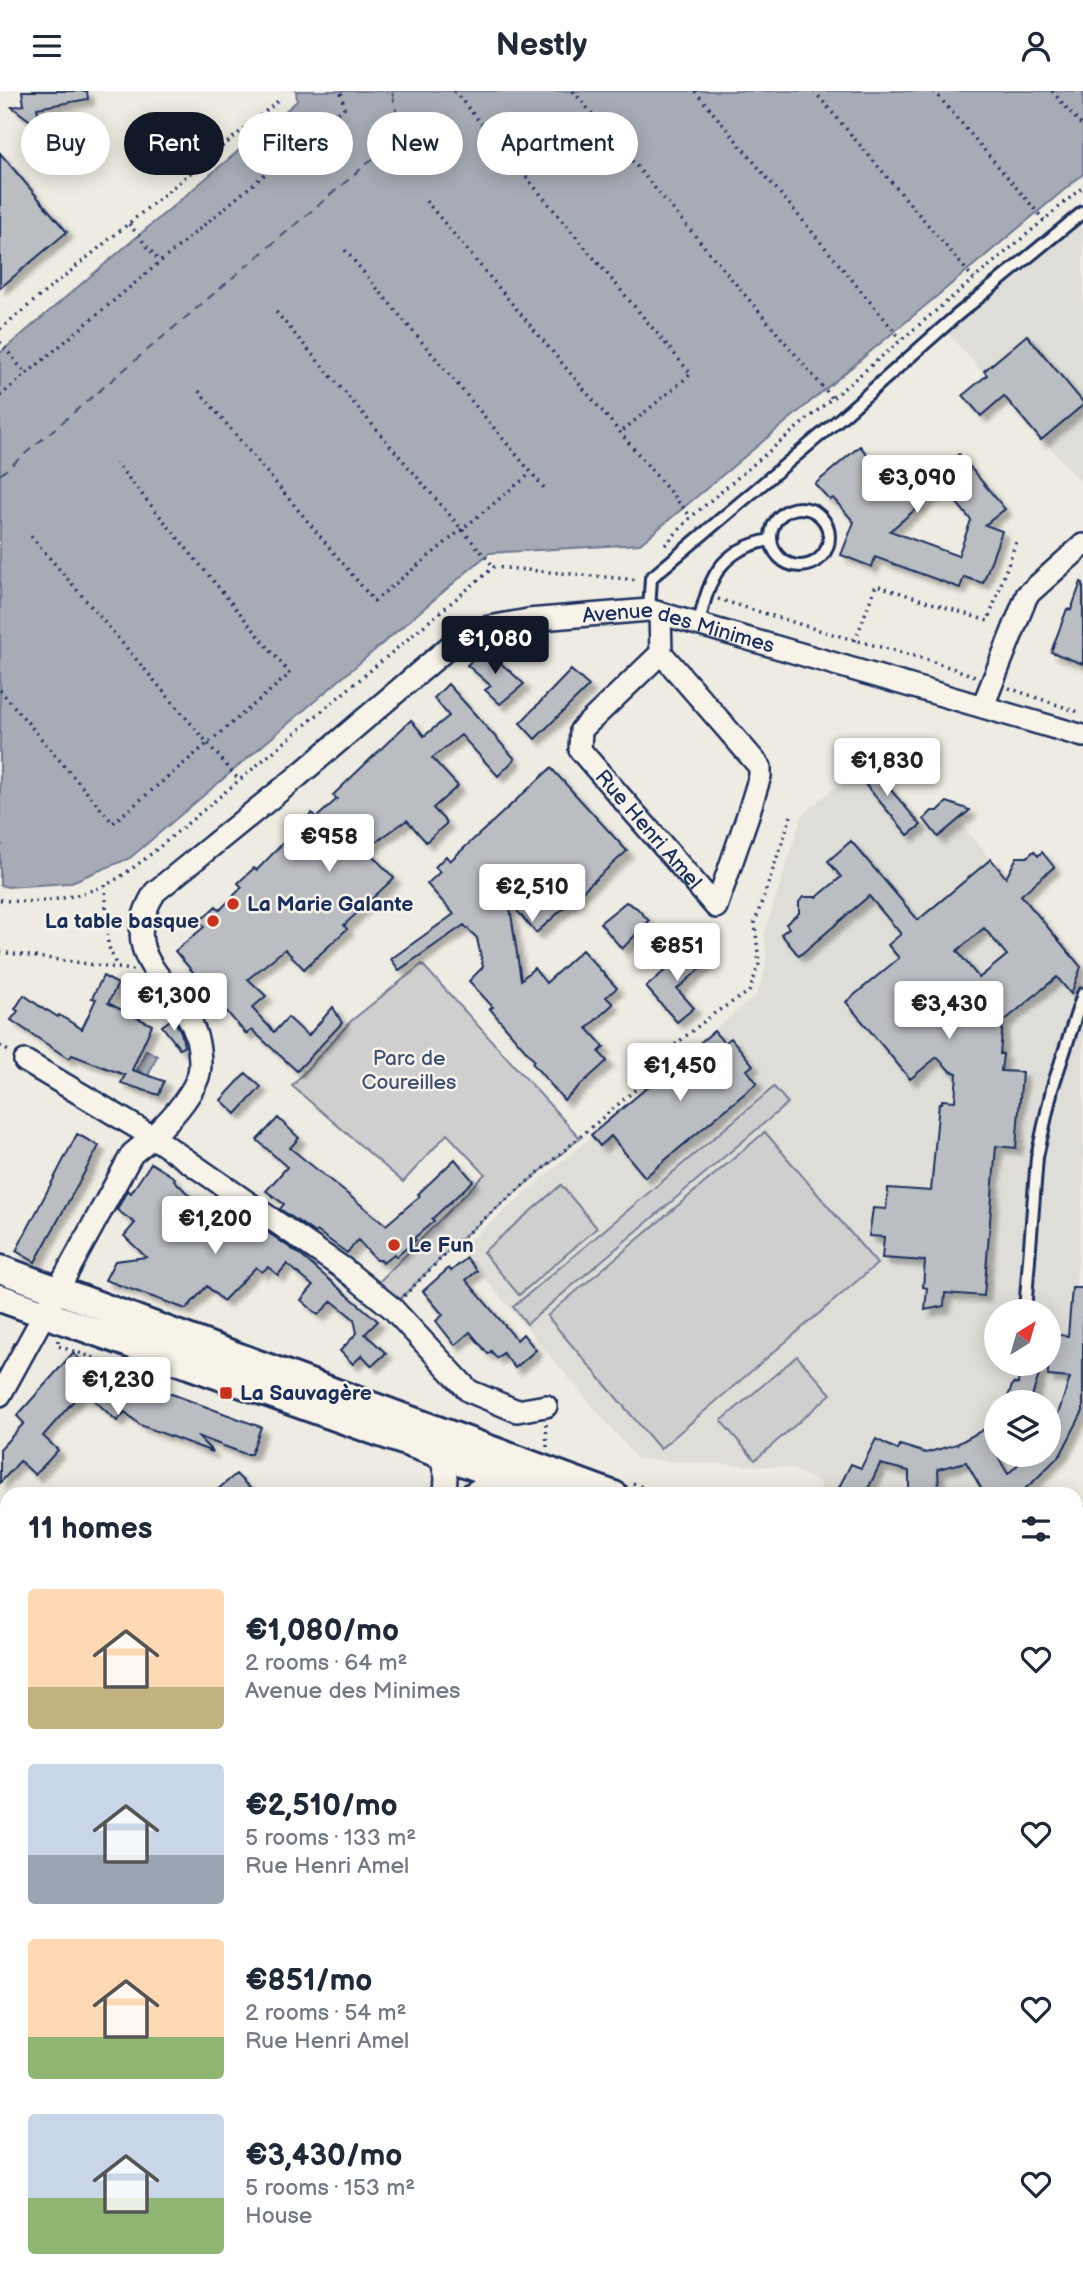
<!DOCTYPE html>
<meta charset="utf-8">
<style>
body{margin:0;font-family:"Balsamiq Sans",sans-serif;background:#f6f6f7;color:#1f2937;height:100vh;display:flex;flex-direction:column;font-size:26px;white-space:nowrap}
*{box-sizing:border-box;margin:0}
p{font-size:23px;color:#747a83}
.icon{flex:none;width:38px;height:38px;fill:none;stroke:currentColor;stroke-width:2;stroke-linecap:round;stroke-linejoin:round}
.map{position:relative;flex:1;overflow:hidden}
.sheet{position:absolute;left:0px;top:1396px;width:1083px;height:800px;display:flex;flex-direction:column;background:#fff;border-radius:21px 21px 0 0;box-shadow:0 4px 18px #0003}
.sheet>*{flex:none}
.guide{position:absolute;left:21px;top:21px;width:700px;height:63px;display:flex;gap:14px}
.needle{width:46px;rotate:37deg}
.buttons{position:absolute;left:984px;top:1208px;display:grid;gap:14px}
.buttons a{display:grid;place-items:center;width:77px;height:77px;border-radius:50%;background:#fff;box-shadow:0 4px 18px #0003;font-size:35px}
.price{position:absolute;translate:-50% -60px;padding:0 16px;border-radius:7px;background:#fff;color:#222;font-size:23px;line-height:46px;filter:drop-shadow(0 2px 4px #0008)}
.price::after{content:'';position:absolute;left:50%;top:42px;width:21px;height:16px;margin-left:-10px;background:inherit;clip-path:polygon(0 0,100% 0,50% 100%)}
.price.on{background:#111827;color:#fff}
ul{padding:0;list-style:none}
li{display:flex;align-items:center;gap:21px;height:175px;padding:0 28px}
li span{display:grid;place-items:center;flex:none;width:196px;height:140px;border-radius:7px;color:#555}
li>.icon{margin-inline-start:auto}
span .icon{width:84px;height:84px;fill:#fffc;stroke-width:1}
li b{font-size:30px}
h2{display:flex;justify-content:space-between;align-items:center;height:84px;padding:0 28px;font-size:30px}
.tag{padding:0 24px;border-radius:32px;background:#fff;box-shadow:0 4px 18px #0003;font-size:24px;line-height:63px}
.tag.on{background:#111827;color:#fff}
header{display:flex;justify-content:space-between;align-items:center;height:91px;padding:0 28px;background:#fff;font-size:32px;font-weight:800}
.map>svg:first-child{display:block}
</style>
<header><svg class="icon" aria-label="menu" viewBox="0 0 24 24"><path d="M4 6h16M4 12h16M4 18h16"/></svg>Nestly<svg class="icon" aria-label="person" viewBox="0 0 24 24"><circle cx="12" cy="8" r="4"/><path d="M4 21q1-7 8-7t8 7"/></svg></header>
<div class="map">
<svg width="1083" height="2195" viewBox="0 0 1083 2195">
<defs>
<filter id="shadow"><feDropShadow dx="6" dy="6" stdDeviation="2" flood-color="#0004"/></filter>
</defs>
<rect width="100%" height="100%" fill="#eeebe2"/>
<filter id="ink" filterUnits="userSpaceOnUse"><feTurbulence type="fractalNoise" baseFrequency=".0143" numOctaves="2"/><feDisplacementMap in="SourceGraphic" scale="14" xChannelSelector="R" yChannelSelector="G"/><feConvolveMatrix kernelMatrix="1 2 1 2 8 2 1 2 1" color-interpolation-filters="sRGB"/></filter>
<g filter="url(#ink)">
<!-- built -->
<path fill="#deddd8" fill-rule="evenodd" d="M1083,120V393L943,237Z
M866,670L921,734L930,725L931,721L939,719L947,711L958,730L1004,784L1015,776L1014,771L1017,767H1025L1034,760L1038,765L1042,761L1054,776L1021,804L1081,876L1076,890L1083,893V1099L1074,1222L1083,1320L1069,1349L1052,1372L1017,1403H824L819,1401L822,1393L790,1377L637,1368L460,1158L757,903L764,883L767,864L764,844L802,724ZM996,1220H1048V1272H996ZM996,1311H1048V1363H996Z"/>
<!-- green -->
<path fill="#cfcfcf" stroke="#757f96" stroke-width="2" d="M422,873L580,1047L458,1150L399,1209L379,1191L485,1083L447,1043L403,1091L292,995L351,930Z
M774,996L788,1012L527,1233L513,1216Z
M765,1041L877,1173L660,1358L547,1225Z
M561,1094L597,1137L519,1204L483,1161Z
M797,1265L831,1303L755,1369L721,1330Z
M1076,1495L1083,1496V1654L1076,1656Z
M7,1620V1697L0,1703V1629Z
M7,1728V1815L0,1807V1772L6,1765L0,1759V1734Z
M0,2174L7,2176V2189H41L57,2195H0Z"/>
<!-- water -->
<path fill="#a6abb5" stroke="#6e7992" stroke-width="2" d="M296,0H1083V83L640,453L489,462L130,767L69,792L7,796L0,794V262L297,10Z
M146,959L157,965L148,985L137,979Z"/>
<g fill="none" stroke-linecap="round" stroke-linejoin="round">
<!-- ferry -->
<path stroke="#455478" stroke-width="2" stroke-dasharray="9 7" stroke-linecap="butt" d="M0,384L401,44L392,0"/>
</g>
<!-- building -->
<path fill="#babdc2" stroke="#1b2f5e" stroke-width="2" fill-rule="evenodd" filter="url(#shadow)" d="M22,0H87L88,8L37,17L41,38L12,16L24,14Z
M0,62L67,141L0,197Z
M1027,244L1083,311V314L1041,349L1004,305L981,325L963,304L987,284L984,280Z
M860,355L869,366L923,371L947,372L959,363L1005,418L985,434L1002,440L983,492L964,486L960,497L875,466L872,476L841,464L854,431L833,407L830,409L815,393ZM943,395L971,429L958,465L890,440Z
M1081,491L1083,492V573L1051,561L1067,518L1071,519Z
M485,558L524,593L500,613L485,599L491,595L467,574Z
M571,579L589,595L535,648L520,632Z
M448,593L515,668L498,685L461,644L432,667L458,695L433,717L447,732L426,751L407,729L366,758L394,787L344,834L347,838L304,878L285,858L248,888L266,905L252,917L274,941L288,926L308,945L333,916L342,932L297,980L252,939L246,943L175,860L204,836L200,830L216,815L220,819L242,796L238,792L254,777L257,779L312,722L316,727L337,708L333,704L411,629L424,645L449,625L434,607Z
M866,670L921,734L908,744L854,680Z
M551,677L627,760L536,842L509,810L521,889L534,877L546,892L582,859L617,897L606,906L613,913L587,937L604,956L599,961L607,970L564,1009L532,972L534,969L490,918L493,916L469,890L483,876L477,847L464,834L399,879L391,868L454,823L427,793L440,781L435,776L446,765L450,770Z
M947,711L970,719L938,746L924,728L932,720H938Z
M851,750L918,829L991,768L1006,787L1017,766H1027L1034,760L1038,765L1042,761L1054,776L1021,804L1081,876L1071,903L1057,886L1003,931L1000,963H1003L1001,980L1022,981L1016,1057L996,1055L984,1205L945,1202L944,1215L925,1219L927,1197L923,1196L925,1170L882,1167L884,1146L869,1145L873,1117L886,1118L888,1097L931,1100L939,1012H942V1009L955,1010L957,982L950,980L937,966L910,988L846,911L899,867L888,854L901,843L869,805L799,865L781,843L789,837L786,833L799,822V811L803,806H817L841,786L828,770ZM984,837L1007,864L979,887L957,860Z
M626,811L637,817L649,830L622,858L600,832Z
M694,854L709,870L677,898L694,917L677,931L646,896Z
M103,885L118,893L108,912L152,934L132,979L164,990L159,1004L121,992L125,984L72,964L69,968L11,929L18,920L15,918L24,904L46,920L47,919L58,926L59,924L82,938L96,908L92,907Z
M173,927L181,941L184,955L180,958L162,935Z
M714,940L724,952L731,947L753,974L747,979L757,992L645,1086L611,1045L600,1055L591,1044Z
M246,982L261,996L236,1023L221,1009Z
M278,1027L299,1047L290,1057L386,1134L420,1105L418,1103L455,1068L473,1090L432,1128L434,1130L414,1147L416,1149L396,1166L394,1163L383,1172L381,1169H376L358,1149L347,1162L317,1140L315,1142L280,1118L284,1113L266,1100L287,1076L257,1049Z
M77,1043L99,1055L35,1171L16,1160Z
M151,1072L175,1087L174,1089L199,1114L202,1112L220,1128L231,1116L299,1163L378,1230L365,1243L386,1262L372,1275L362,1264L353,1273L340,1260L357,1242L354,1228L332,1210L318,1224L301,1209L313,1195L287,1173L278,1184L268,1176L262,1181L256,1176L223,1210L207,1195L186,1218L105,1189L115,1170L146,1166L124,1145L135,1132L117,1119L127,1099L131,1102Z
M467,1167L477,1180L466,1189L517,1249L523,1243L536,1259L515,1277L503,1262L497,1267L491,1260L488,1263L470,1241L455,1254L436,1230L443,1224L423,1200L449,1177L451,1180Z
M1072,1197H1083V1320L1061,1363L1032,1392L1017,1404H985L966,1371L938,1378L939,1404H909V1380L880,1373L865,1404H835L851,1373L861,1377L876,1348L898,1359L900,1354L926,1362L957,1353L983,1339L996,1326V1363L1008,1383L1029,1363H1048V1324L1056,1329L1070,1287L1048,1285V1243L1068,1245Z
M73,1262L116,1301L131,1285L146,1299L150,1295L261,1336L251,1363H245L197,1345L213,1361L140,1334L125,1321L117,1330L83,1299L43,1345L58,1359L35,1384L20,1370L0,1392V1358L24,1332L17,1325Z
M1020,1272H1043L1030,1311H1006L1013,1292L1018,1293Z
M236,1383L257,1404H211Z"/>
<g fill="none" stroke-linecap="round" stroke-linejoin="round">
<defs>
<path id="service" d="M771 446a29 29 0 1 1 58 0a29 29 0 1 1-58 0Z
M649,519L651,487L843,325L956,225L1083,121
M699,533C708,488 720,458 770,449
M1025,1220L1037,1066L1052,998L1083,903
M1076,1793L1083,1788
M1017,2189L1018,2195"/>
<g id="minor">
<path id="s1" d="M660,523L661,562L581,639L580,659L716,816L748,724L760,685V676L661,562"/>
<path d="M983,615L1027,504L1083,454"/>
<path d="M25,970L153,1046L344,1178L392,1217L469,1300L517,1320L546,1315"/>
<path id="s2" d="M0,1304L132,1063C155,1045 188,1013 198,986C201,978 200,967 199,959C192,894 109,875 155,801L298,685L462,545L484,537L528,529L649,519L1083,645"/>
<path d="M440,1362L446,1386L445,1404"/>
<path d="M470,1404L501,1384"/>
<path d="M0,1933L7,1936"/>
<path d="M333,2189L340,2195"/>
<path d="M714,2189L730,2195"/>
<path d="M822,2195L829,2189"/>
</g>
<path id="tertiary" d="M0,1178L614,1404
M0,1207L555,1404
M1076,1436L1083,1430
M1076,1477H1083"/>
<path id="secondary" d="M1076,1693L1083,1685
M988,2189L989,2195"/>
</defs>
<!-- service casing -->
<use href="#service" stroke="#1b2f5e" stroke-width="16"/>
<!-- minor casing -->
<use href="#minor" stroke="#1b2f5e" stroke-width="26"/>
<!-- tertiary casing -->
<use href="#tertiary" stroke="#1b2f5e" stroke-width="32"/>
<!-- secondary casing -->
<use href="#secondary" stroke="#1b2f5e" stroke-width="35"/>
<!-- path -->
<path stroke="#1b2f5e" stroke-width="3.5" stroke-dasharray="2 5" stroke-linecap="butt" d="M454,0L691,283L621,341
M573,0L832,307
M695,0L901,248
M814,0L974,188
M934,0L1044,129
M1052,0L1083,36
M426,110L691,426
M129,133L159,170
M345,159L545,398
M276,221L494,476
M0,238L278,10
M0,251L26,283
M199,300L374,510L531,382
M0,305L344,17L341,0
M31,445L239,689
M665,454L691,426L1083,96
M718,508L825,541L925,568L975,585
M855,550L876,494L988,530L1016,451
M1009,597L1081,622
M0,599L113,732L290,583L116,372
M0,754L3,755
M105,794L108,854L117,876
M0,809C36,813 69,809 103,795C118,789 132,777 145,768L494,476L639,489
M0,861L133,879
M0,955L10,961
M404,1205L458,1150L649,987L658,970L676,953L716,921L749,901L759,873L755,831L791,725
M58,1249V1255L125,1277
M546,1333L547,1356
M633,1392L660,1404
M1076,1546L1083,1550
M1076,1615L1083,1611
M0,1629L7,1620
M0,1703L7,1697
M1076,1733L1083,1728
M0,1734L7,1728
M0,1749L7,1758
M1076,1751L1083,1757"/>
<!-- service -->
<use href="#service" stroke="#f7f3e8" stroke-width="10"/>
<!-- minor -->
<use href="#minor" stroke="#f7f3e8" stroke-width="21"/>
<!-- tertiary -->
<use href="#tertiary" stroke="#f7f3e8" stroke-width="26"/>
<!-- secondary -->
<use href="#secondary" stroke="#f7f3e8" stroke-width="30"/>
</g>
</g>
<!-- markers -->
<g fill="#c8321e" stroke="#f7f3e8" stroke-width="2.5">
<circle cx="233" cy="813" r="7"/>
<circle cx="213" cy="830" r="7"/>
<circle cx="394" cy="1154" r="7"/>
<rect x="219" y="1295" width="14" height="14" rx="3.5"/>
</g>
<g text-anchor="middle" stroke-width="5" stroke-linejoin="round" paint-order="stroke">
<!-- street labels -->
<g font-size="21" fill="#1b2f5e" stroke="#f7f3e8">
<text dy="7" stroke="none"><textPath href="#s2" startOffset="1202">Avenue des Minimes</textPath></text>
<text dy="7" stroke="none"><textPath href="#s1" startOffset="275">Rue Henri Amel</textPath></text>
</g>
<!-- poi labels -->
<g font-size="21" font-weight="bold" fill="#1b2f5e" stroke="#f7f3e8" text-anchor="start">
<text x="247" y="820">La Marie Galante</text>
<text x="199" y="837" text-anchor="end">La table basque</text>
<text x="408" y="1161">Le Fun</text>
<text x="240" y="1309">La Sauvagère</text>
</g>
<!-- park labels -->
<g font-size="21" fill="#3f4f75" stroke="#f7f3e8">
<text x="409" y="974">Parc de<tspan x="409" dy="24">Coureilles</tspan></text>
</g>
</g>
</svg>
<div class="buttons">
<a><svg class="needle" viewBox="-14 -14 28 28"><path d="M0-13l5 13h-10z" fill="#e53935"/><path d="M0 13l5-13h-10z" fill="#747a83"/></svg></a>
<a><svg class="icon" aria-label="layers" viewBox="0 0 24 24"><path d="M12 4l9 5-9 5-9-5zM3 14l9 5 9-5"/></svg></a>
</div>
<b class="price" style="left:917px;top:424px">€3,090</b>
<b class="price on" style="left:495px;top:585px">€1,080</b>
<b class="price" style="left:887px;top:707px">€1,830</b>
<b class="price" style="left:329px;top:783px">€958</b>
<b class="price" style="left:532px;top:833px">€2,510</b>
<b class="price" style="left:677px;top:892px">€851</b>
<b class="price" style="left:174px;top:942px">€1,300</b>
<b class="price" style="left:949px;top:950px">€3,430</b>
<b class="price" style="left:680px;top:1012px">€1,450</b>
<b class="price" style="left:215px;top:1165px">€1,200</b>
<b class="price" style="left:118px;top:1326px">€1,230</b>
<div class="guide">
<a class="tag">Buy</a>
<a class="tag on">Rent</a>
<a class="tag">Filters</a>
<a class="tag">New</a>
<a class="tag">Apartment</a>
</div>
<section class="sheet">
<h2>11 homes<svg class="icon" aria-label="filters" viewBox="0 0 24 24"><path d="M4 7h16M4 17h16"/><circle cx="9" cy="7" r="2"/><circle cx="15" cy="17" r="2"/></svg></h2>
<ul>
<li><span style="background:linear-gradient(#ffd9b3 70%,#c2b280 0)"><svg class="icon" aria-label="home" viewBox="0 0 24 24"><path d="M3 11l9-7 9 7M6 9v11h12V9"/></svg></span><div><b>€1,080/mo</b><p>2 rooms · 64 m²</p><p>Avenue des Minimes</p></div><svg class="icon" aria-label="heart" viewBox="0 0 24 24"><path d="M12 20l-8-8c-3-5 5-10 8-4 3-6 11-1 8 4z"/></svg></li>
<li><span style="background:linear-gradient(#c9d6e8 65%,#9aa5b1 0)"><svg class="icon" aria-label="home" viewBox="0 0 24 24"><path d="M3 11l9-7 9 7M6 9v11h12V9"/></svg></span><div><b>€2,510/mo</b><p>5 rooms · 133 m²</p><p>Rue Henri Amel</p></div><svg class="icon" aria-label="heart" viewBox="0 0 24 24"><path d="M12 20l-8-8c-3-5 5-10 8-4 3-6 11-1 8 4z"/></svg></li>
<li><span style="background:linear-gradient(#ffd9b3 70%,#8fb573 0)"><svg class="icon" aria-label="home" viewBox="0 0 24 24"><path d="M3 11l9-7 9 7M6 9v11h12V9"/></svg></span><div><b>€851/mo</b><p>2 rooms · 54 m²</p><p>Rue Henri Amel</p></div><svg class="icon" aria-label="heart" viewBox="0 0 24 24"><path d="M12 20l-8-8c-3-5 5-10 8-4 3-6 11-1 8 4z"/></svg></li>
<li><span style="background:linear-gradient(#c9d6e8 60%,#8fb573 0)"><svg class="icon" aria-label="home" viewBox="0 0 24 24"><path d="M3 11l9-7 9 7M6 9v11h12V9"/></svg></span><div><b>€3,430/mo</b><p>5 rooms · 153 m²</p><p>House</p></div><svg class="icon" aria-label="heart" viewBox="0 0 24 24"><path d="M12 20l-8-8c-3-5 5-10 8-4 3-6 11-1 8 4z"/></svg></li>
</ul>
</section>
</div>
